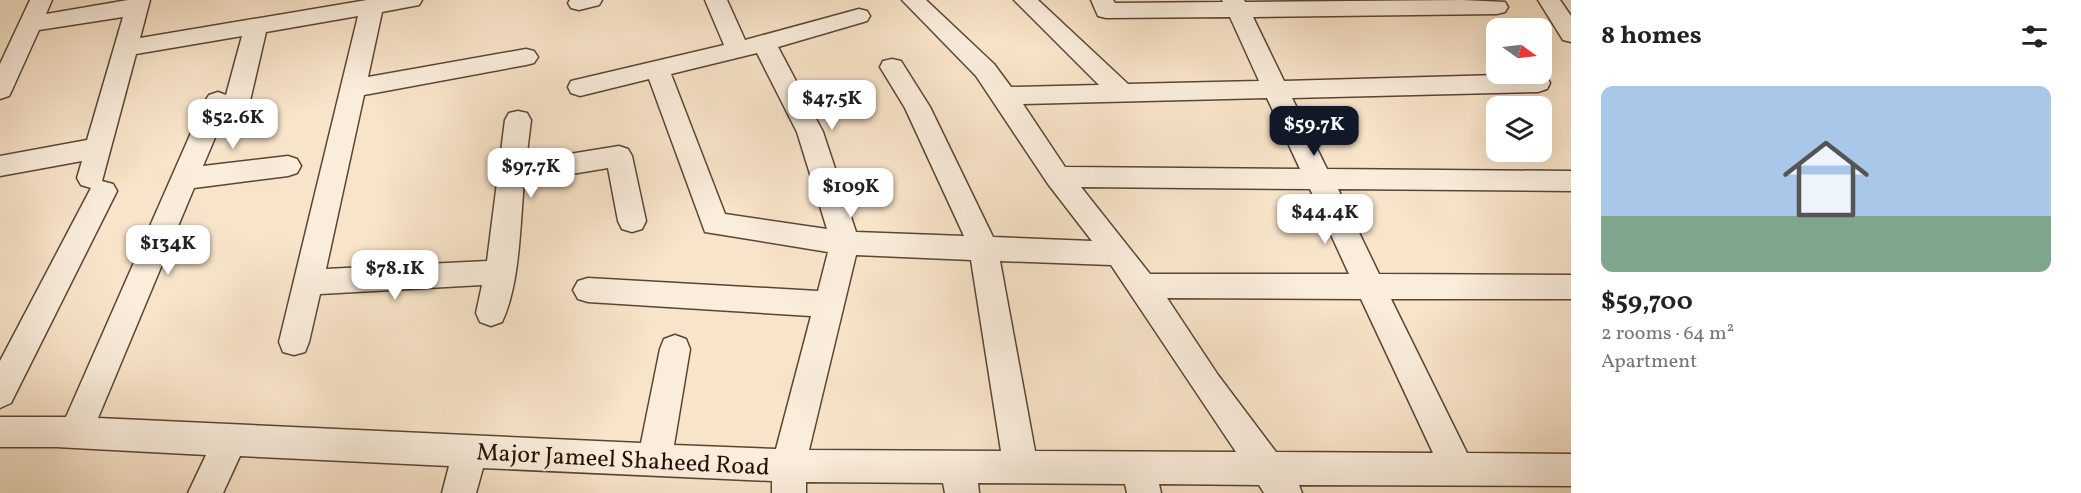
<!DOCTYPE html>
<meta charset="utf-8">
<style>
body{margin:0;font-family:Vollkorn,serif;background:#f6f6f6;color:#222;height:100vh;display:flex;flex-direction:column;font-size:22px;white-space:nowrap}
*{box-sizing:border-box;margin:0}
p{font-size:20px;color:#767676}
.icon{flex:none;width:33px;height:33px;fill:none;stroke:currentColor;stroke-width:2;stroke-linecap:round;stroke-linejoin:round}
.map{position:relative;flex:1;overflow:hidden}
.sheet{display:flex;flex-direction:column;background:#fff;width:510px}
.sheet>*{flex:none}
.needle{width:39px;rotate:104deg}
.controls{position:absolute;left:1486px;top:18px;display:grid;gap:12px}
.controls a{display:grid;place-items:center;width:66px;height:66px;border-radius:12px;background:#fff;box-shadow:0 6px 24px #0002;font-size:30px}
.price{position:absolute;translate:-50% -51px;padding:0 14px;border-radius:12px;background:#fff;color:#222;font-size:20px;line-height:39px;filter:drop-shadow(0 2px 3px #0008)}
.price::after{content:'';position:absolute;left:50%;top:36px;width:18px;height:14px;margin-left:-9px;background:inherit;clip-path:polygon(0 0,100% 0,50% 100%)}
.price.selected{background:#111827;color:#fff}
ul{padding:0;list-style:none}
li{display:grid;align-content:center;gap:12px;height:318px;padding:0 30px}
li span{display:grid;place-items:center;height:186px;border-radius:12px;color:#555}
li>.icon{margin-inline-start:auto}
span .icon{width:108px;height:108px;fill:#fffc;stroke-width:1}
li b{font-size:26px}
h2{display:flex;justify-content:space-between;align-items:center;height:72px;padding:0 30px;font-size:26px}
main{display:flex;flex:1;min-height:0}
.map>svg:first-child{display:block}
</style>
<main>
<div class="map">
<svg width="1571" height="493" viewBox="0 0 1571 493">
<rect width="100%" height="100%" fill="#f8e4c9"/>
<filter id="stains"><feTurbulence type="fractalNoise" baseFrequency=".00333" numOctaves="4"/><feColorMatrix values="0 0 0 0 .2 0 0 0 0 .09 0 0 0 0 .02 0 0 0 .5 -.17"/></filter>
<radialGradient id="worn" r=".72"><stop offset=".6" stop-color="#630" stop-opacity="0"/><stop offset="1" stop-color="#630" stop-opacity=".3"/></radialGradient>
<g fill="none" stroke-linecap="round" stroke-linejoin="round">
<defs>
<path id="minor" d="M30,0H52L46,14L128,0H150L140,38L367,0H422L419,5L382,12L368,77L526,49L534,51L538,57L534,63L526,65L364,95L326,269L487,261L505,120L509,113L518,111L527,113L531,120L526,161L619,146L628,149L632,156L646,221L642,229L632,232L622,229L618,221L608,168L524,182C520,225 520,284 502,322L491,326L480,322L476,313L482,285L320,294L309,342L305,352L294,355L283,352L279,342L358,16L266,32L250,101L246,107L237,110L228,107L203,166L288,156L297,159L301,166L297,173L288,176L194,188L98,418L641,443L660,349L664,339L675,335L686,339L690,349L674,445L776,449L811,316L588,302L578,299L573,290L578,281L588,278L818,291L828,252L705,232L649,79L580,96L571,93L568,87L571,81L724,45L705,0H727L745,40L859,9L867,11L870,16L867,21L778,47L823,132L856,232L964,236L905,108L880,67L883,61L892,59L901,61L930,107L993,237L1092,241L1048,184L976,76L902,0H926L994,64L1011,87L1099,85L1014,0H1038L1128,84L1259,81L1230,17L1106,18L1098,16L1091,0H1113L1115,3L1223,2L1222,0H1244L1245,2L1462,0L1505,2L1508,7L1505,12L1497,14L1253,17L1284,81L1538,74L1547,77L1550,83L1547,89L1538,92L1292,98L1327,169L1571,171V191L1338,189L1379,274L1571,275V299H1391L1467,453L1571,454V486L1299,485L1302,493H1264L1259,485L1159,484L1161,493H1127L1125,484L978,483L979,493H945L943,483L806,482V493H772V481L483,468L476,493H442L449,466L240,456L223,493H188L206,455L56,447H0V417H66L205,101L209,95L218,92L226,95L242,36L136,54L102,181L113,184L117,191L11,403L0,408V361L91,188L81,185L77,178L82,161L0,176V156L87,140L123,17L39,30L12,90L9,96L0,99V64ZM757,53L797,132L827,229L725,214L671,74ZM1267,98L1300,169L1065,167L1023,104ZM1081,187L1310,189L1349,274H1150ZM856,255L971,260L1001,451L809,450ZM1000,261L1111,265L1236,452L1035,451ZM1167,298L1361,299L1433,453L1276,452L1218,375Z
M570,0H602L599,5L579,10L571,8L568,3Z
M1538,0H1560L1571,16V42L1563,40Z"/>
</defs>
<!-- minor casing -->
<use href="#minor" stroke="#5a4535" stroke-width="3"/>
<!-- minor -->
<use href="#minor" fill="#faeddc" fill-rule="evenodd"/>
</g>
<g text-anchor="middle" stroke-width="4.5" stroke-linejoin="round" paint-order="stroke">
<!-- street labels -->
<g font-size="24" fill="#251004" stroke="#faeddc">
<text transform="translate(623 459) rotate(3)" y="8">Major Jameel Shaheed Road</text>
</g>
</g>
<rect width="100%" height="100%" filter="url(#stains)"/>
<rect width="100%" height="100%" fill="url(#worn)"/>
</svg>
<div class="controls">
<a><svg class="needle" viewBox="-14 -14 28 28"><path d="M0-13l5 13h-10z" fill="#e53935"/><path d="M0 13l5-13h-10z" fill="#767676"/></svg></a>
<a><svg class="icon" aria-label="layers" viewBox="0 0 24 24"><path d="M12 4l9 5-9 5-9-5zM3 14l9 5 9-5"/></svg></a>
</div>
<b class="price" style="left:832px;top:131px">$47.5K</b>
<b class="price" style="left:233px;top:150px">$52.6K</b>
<b class="price selected" style="left:1314px;top:157px">$59.7K</b>
<b class="price" style="left:531px;top:199px">$97.7K</b>
<b class="price" style="left:851px;top:219px">$109K</b>
<b class="price" style="left:1325px;top:245px">$44.4K</b>
<b class="price" style="left:168px;top:276px">$134K</b>
<b class="price" style="left:395px;top:301px">$78.1K</b>
</div>
<section class="sheet">
<h2>8 homes<svg class="icon" aria-label="filters" viewBox="0 0 24 24"><path d="M4 7h16M4 17h16"/><circle cx="9" cy="7" r="2"/><circle cx="15" cy="17" r="2"/></svg></h2>
<ul>
<li><span style="background:linear-gradient(#a9c7e8 70%,#7fa58c 0)"><svg class="icon" aria-label="home" viewBox="0 0 24 24"><path d="M3 11l9-7 9 7M6 9v11h12V9"/></svg></span><div><b>$59,700</b><p>2 rooms · 64 m²</p><p>Apartment</p></div></li>
</ul>
</section>
</main>
